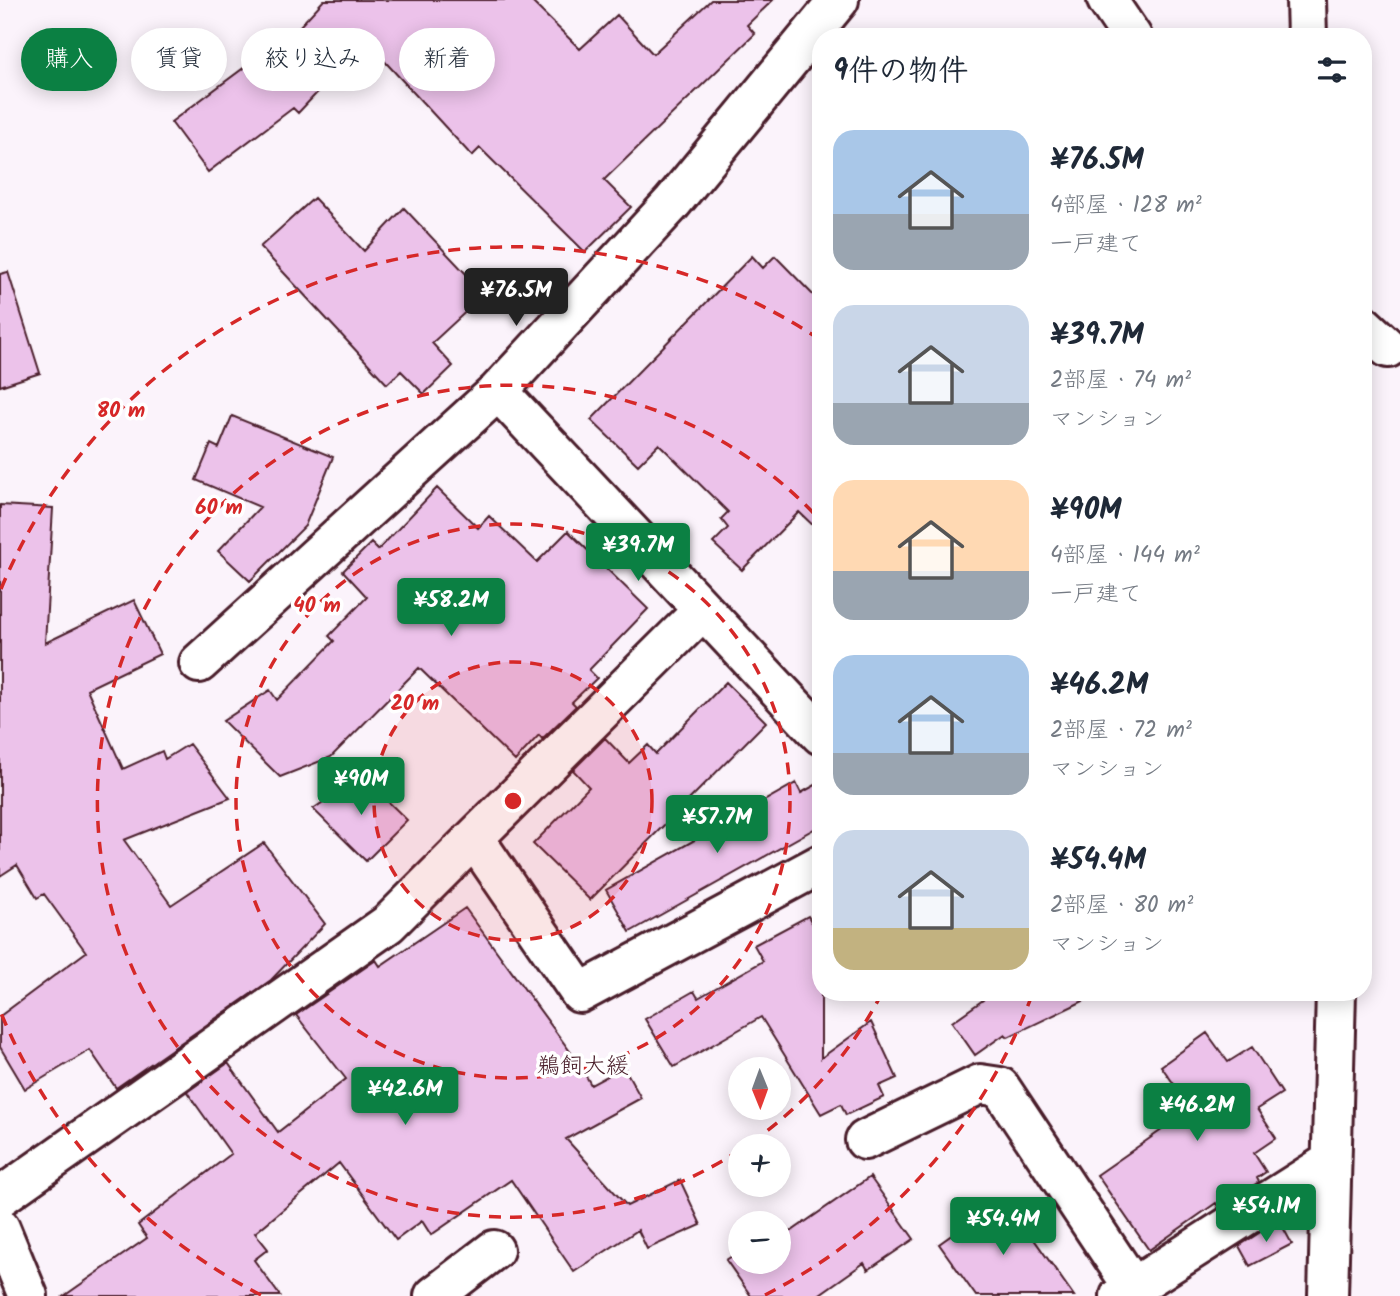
<!DOCTYPE html>
<html lang="ja">
<meta charset="utf-8">
<style>
body{margin:0;font-family:Kalam,"Klee One",sans-serif;background:#f2f2f3;color:#1f2937;height:100vh;display:flex;flex-direction:column;font-size:26px;white-space:nowrap}
*{box-sizing:border-box;margin:0}
p{font-size:23px;color:#747a83}
.icon{flex:none;width:38px;height:38px;fill:none;stroke:currentColor;stroke-width:2;stroke-linecap:round;stroke-linejoin:round}
.map{position:relative;flex:1;overflow:hidden}
.panel{position:absolute;left:812px;top:28px;width:560px;height:973px;display:flex;flex-direction:column;background:#fff;border-radius:28px;box-shadow:0 4px 18px #0003}
.panel>*{flex:none}
.banner{position:absolute;left:21px;top:28px;width:665px;height:63px;display:flex;gap:14px}
.needle{width:46px;rotate:179deg}
.tools{position:absolute;left:728px;top:1057px;display:grid;gap:14px}
.tools a{display:grid;place-items:center;width:63px;height:63px;border-radius:50%;background:#fff;box-shadow:0 4px 18px #0003;font-size:35px}
.price{position:absolute;translate:-50% -60px;padding:0 16px;border-radius:7px;background:#0b8043;color:#fff;font-size:23px;line-height:46px;filter:drop-shadow(0 2px 4px #0008)}
.price::after{content:'';position:absolute;left:50%;top:42px;width:21px;height:16px;margin-left:-10px;background:inherit;clip-path:polygon(0 0,100% 0,50% 100%)}
.price.current{background:#222;color:#fff}
ul{padding:0;list-style:none}
li{display:flex;align-items:center;gap:21px;height:175px;padding:0 21px}
li span{display:grid;place-items:center;flex:none;width:196px;height:140px;border-radius:21px;color:#555}
li>.icon{margin-inline-start:auto}
span .icon{width:84px;height:84px;fill:#fffc;stroke-width:1}
li b{font-size:30px}
h2{display:flex;justify-content:space-between;align-items:center;height:84px;padding:0 21px;font-size:30px}
.pill{padding:0 24px;border-radius:32px;background:#fff;box-shadow:0 4px 18px #0003;font-size:24px;line-height:63px}
.pill.current{background:#0b8043;color:#fff}
.map>svg:first-child{display:block}
</style>
<div class="map">
<svg width="1400" height="1296" viewBox="0 0 1400 1296">
<rect width="100%" height="100%" fill="#fbf3fb"/>
<filter id="ink" filterUnits="userSpaceOnUse"><feTurbulence type="fractalNoise" baseFrequency=".0143" numOctaves="2"/><feDisplacementMap in="SourceGraphic" scale="14" xChannelSelector="R" yChannelSelector="G"/><feConvolveMatrix kernelMatrix="1 2 1 2 8 2 1 2 1" color-interpolation-filters="sRGB"/></filter>
<g filter="url(#ink)">
<!-- building -->
<path fill="#ecc2ea" stroke="#4a1f2b" stroke-width="2" d="M324,0H530L580,49L617,15L653,54L711,0H773L747,25L755,34L604,180L631,207L585,252L480,148L472,156L366,41L298,113L293,108L208,172L171,122L300,26Z
M314,198L364,251L404,208L485,294L432,343L453,366L424,394L401,371L387,384L260,247Z
M752,256L763,268L775,256L821,303V533L799,512L742,570L713,543L728,528L721,519L728,512L659,444L638,465L591,420Z
M8,272L40,373L0,386V274Z
M232,416L333,457L305,526L250,581L218,551L260,507L196,480L211,444L219,448Z
M437,488L478,528L489,516L537,562L568,531L648,609L589,670L597,678L572,702L576,706L542,739L539,735L515,761L419,668L331,757L280,777L223,721L270,690L277,700L334,641L329,636L367,597L343,571L371,543L378,550Z
M0,505L53,508L45,643L134,600L160,654L87,689L123,769L162,751L165,759L189,744L230,798L124,840L171,905L264,843L325,924L271,980L116,1088L90,1050L25,1089L0,1047V1016L86,952L44,894L37,898L17,865L0,876Z
M726,682L766,722L590,900L533,844L589,787L573,770L605,738L629,763L648,745L656,754Z
M362,776L407,820L366,861L313,809Z
M821,782V825L630,932L606,890L796,783L801,793Z
M465,908L580,1065L591,1085L624,1067L641,1098L566,1139L627,1206L680,1180L701,1225L647,1249L638,1230L574,1272L511,1180L431,1235L422,1221L396,1240L339,1163L255,1233L268,1249L254,1260L280,1296H64L147,1238L138,1225L231,1154L187,1092L228,1063L278,1132L346,1079L296,1015L376,960L380,966Z
M808,916L821,939V1058L871,1022L897,1078L879,1086L884,1097L846,1115L841,1104L821,1114L761,1017L674,1067L645,1019L694,991L698,998L763,961L754,945Z
M978,992H1102L1008,1037L1005,1034L975,1055L952,1022L983,1000Z
M1207,1033L1228,1062L1252,1047L1282,1093L1257,1109L1276,1138L1254,1153L1266,1172L1257,1178L1259,1182L1218,1207L1216,1203L1149,1250L1097,1175L1166,1127L1163,1122L1189,1105L1161,1066Z
M870,1177L914,1239L868,1270L864,1263L817,1296H751L726,1260L740,1251V1262H779V1224L786,1235Z
M1012,1200L1035,1233L1031,1235L1074,1296H976L939,1244L977,1217L980,1222Z
M1279,1220L1292,1244L1250,1266L1239,1246Z"/>
<g fill="none" stroke-linecap="round" stroke-linejoin="round">
<defs>
<path id="minor" d="M1107,0L1132,37
M1306,0L1307,37
M1363,325L1388,348
M498,391L821,735
M199,663L498,391L672,203L839,0
M474,838L703,610
M865,1140L980,1084L1000,1087L1133,1287
M0,1197L388,924L474,838L580,993L821,864
M0,1228L28,1296
M434,1296L494,1250
M1120,1296L1330,1162
M1328,1296L1336,992"/>
</defs>
<!-- minor casing -->
<use href="#minor" stroke="#4a1f2b" stroke-width="44"/>
<!-- minor -->
<use href="#minor" stroke="#fff" stroke-width="38"/>
</g>
</g>
<!-- distance rings -->
<circle cx="513" cy="801" r="139" fill="#d62828" fill-opacity=".12"/>
<g fill="none" stroke="#d62828" stroke-width="3.5" stroke-dasharray="12 9">
<circle cx="513" cy="801" r="139"/>
<circle cx="513" cy="801" r="277"/>
<path d="M882 993A416 416 0 0 1 746 1146M740 1150A416 416 0 1 1 820 520"/>
<path d="M1032 995A554 554 0 0 1 765 1295M261 1295A554 554 0 0 1 1 1013M1 589A554 554 0 0 1 819 339"/>
</g>
<g text-anchor="middle" stroke-width="7" stroke-linejoin="round" paint-order="stroke">
<!-- quarter labels -->
<g font-size="23" fill="#4a1f2b" stroke="#fff">
<text x="583" y="1073">鵜飼大緩</text>
</g>
</g>
<circle cx="513" cy="801" r="10" fill="#d62828" stroke="#fff" stroke-width="3.5"/>
<g font-size="21" text-anchor="middle" font-weight="bold" fill="#d62828" stroke="#fff" stroke-width="7" stroke-linejoin="round" paint-order="stroke">
<text x="121" y="417">80 m</text>
<text x="219" y="514">60 m</text>
<text x="317" y="612">40 m</text>
<text x="415" y="710">20 m</text>
</g>
</svg>
<div class="tools">
<a><svg class="needle" viewBox="-14 -14 28 28"><path d="M0-13l5 13h-10z" fill="#e53935"/><path d="M0 13l5-13h-10z" fill="#747a83"/></svg></a>
<a>+</a>
<a>−</a>
</div>
<b class="price current" style="left:516px;top:328px">¥76.5M</b>
<b class="price" style="left:638px;top:583px">¥39.7M</b>
<b class="price" style="left:451px;top:638px">¥58.2M</b>
<b class="price" style="left:361px;top:817px">¥90M</b>
<b class="price" style="left:717px;top:855px">¥57.7M</b>
<b class="price" style="left:405px;top:1127px">¥42.6M</b>
<b class="price" style="left:1197px;top:1143px">¥46.2M</b>
<b class="price" style="left:1266px;top:1244px">¥54.1M</b>
<b class="price" style="left:1003px;top:1257px">¥54.4M</b>
<div class="banner">
<a class="pill current">購入</a>
<a class="pill">賃貸</a>
<a class="pill">絞り込み</a>
<a class="pill">新着</a>
</div>
<section class="panel">
<h2>9件の物件<svg class="icon" aria-label="filters" viewBox="0 0 24 24"><path d="M4 7h16M4 17h16"/><circle cx="9" cy="7" r="2"/><circle cx="15" cy="17" r="2"/></svg></h2>
<ul>
<li><span style="background:linear-gradient(#a9c7e8 60%,#9aa5b1 0)"><svg class="icon" aria-label="home" viewBox="0 0 24 24"><path d="M3 11l9-7 9 7M6 9v11h12V9"/></svg></span><div><b>¥76.5M</b><p>4部屋 · 128 m²</p><p>一戸建て</p></div></li>
<li><span style="background:linear-gradient(#c9d6e8 70%,#9aa5b1 0)"><svg class="icon" aria-label="home" viewBox="0 0 24 24"><path d="M3 11l9-7 9 7M6 9v11h12V9"/></svg></span><div><b>¥39.7M</b><p>2部屋 · 74 m²</p><p>マンション</p></div></li>
<li><span style="background:linear-gradient(#ffd9b3 65%,#9aa5b1 0)"><svg class="icon" aria-label="home" viewBox="0 0 24 24"><path d="M3 11l9-7 9 7M6 9v11h12V9"/></svg></span><div><b>¥90M</b><p>4部屋 · 144 m²</p><p>一戸建て</p></div></li>
<li><span style="background:linear-gradient(#a9c7e8 70%,#9aa5b1 0)"><svg class="icon" aria-label="home" viewBox="0 0 24 24"><path d="M3 11l9-7 9 7M6 9v11h12V9"/></svg></span><div><b>¥46.2M</b><p>2部屋 · 72 m²</p><p>マンション</p></div></li>
<li><span style="background:linear-gradient(#c9d6e8 70%,#c2b280 0)"><svg class="icon" aria-label="home" viewBox="0 0 24 24"><path d="M3 11l9-7 9 7M6 9v11h12V9"/></svg></span><div><b>¥54.4M</b><p>2部屋 · 80 m²</p><p>マンション</p></div></li>
</ul>
</section>
</div>
